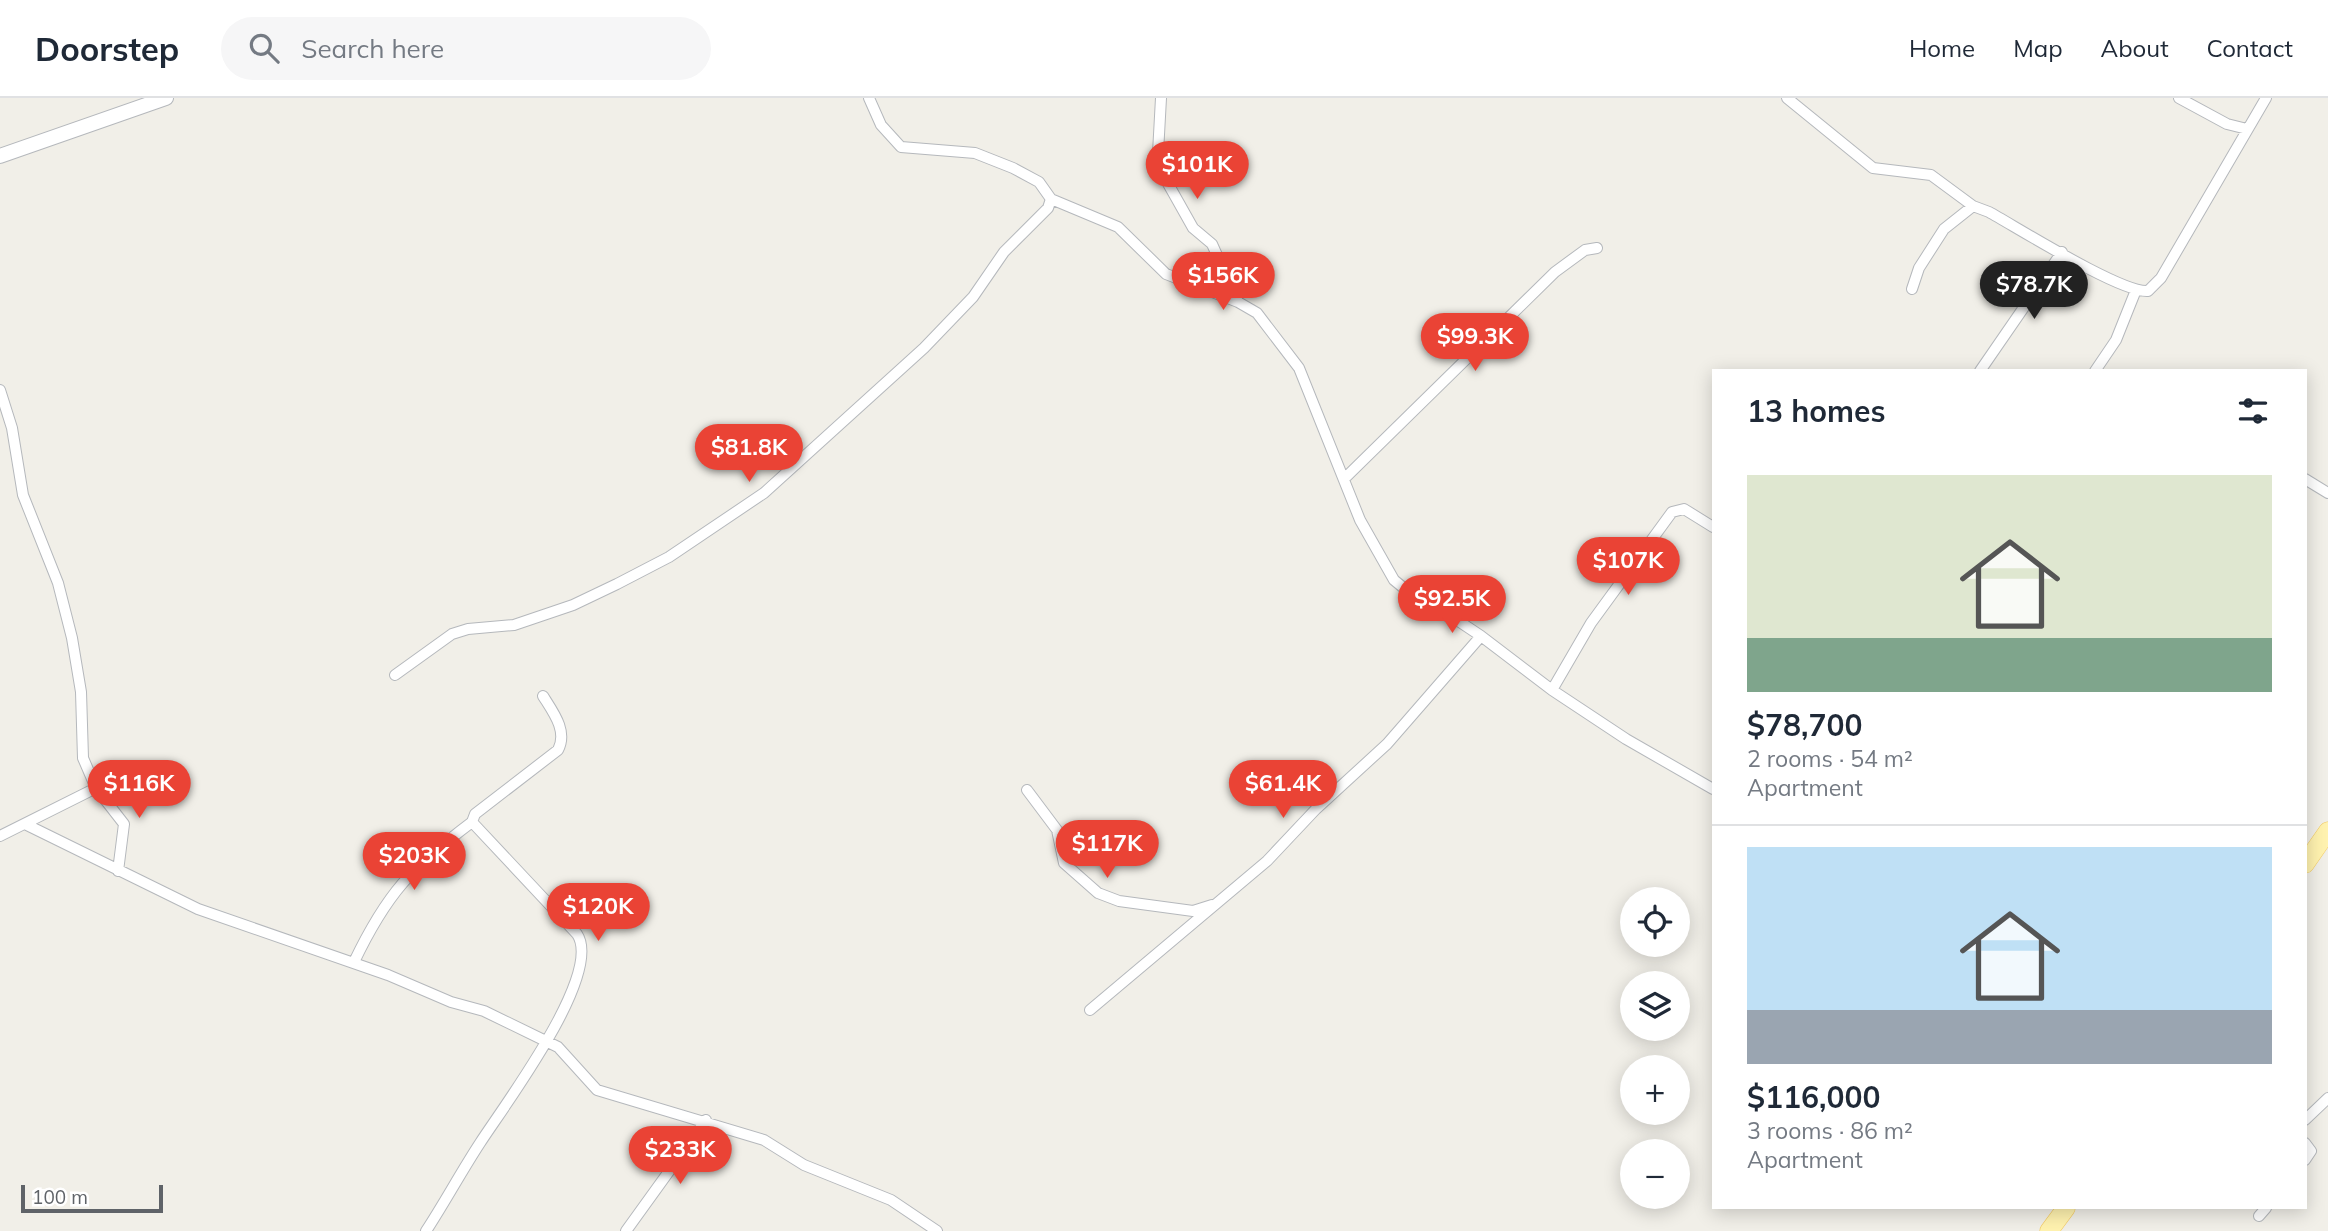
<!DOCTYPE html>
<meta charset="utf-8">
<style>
body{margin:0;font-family:Mulish,sans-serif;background:#f6f6f7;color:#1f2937;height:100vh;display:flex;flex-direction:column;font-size:26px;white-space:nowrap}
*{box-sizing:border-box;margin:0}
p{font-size:23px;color:#747a83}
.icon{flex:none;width:38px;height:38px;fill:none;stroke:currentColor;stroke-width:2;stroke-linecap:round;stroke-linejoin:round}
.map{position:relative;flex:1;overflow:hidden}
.drawer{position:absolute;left:1712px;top:271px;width:595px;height:840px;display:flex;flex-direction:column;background:#fff;border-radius:0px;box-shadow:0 4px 18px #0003}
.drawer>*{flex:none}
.fabs{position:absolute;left:1620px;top:789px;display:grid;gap:14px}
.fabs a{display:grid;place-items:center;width:70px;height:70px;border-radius:50%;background:#fff;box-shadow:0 4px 18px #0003;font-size:35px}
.scale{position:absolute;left:21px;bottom:18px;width:142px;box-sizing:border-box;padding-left:7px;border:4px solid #5f6368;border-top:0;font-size:19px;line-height:24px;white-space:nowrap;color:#5f6368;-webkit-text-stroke:5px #fff;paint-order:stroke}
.price{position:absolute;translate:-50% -60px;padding:0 16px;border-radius:24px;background:#ea4335;color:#fff;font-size:23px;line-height:46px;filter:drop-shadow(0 2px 4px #0008)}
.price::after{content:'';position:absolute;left:50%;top:42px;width:21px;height:16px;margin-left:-10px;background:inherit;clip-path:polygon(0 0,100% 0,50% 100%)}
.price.on{background:#222;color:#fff}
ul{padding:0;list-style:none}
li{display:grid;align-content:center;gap:14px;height:371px;padding:0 35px}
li+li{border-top:2px solid #e0e1e3}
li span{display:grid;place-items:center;height:217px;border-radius:0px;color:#555}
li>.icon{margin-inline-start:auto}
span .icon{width:126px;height:126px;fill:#fffc;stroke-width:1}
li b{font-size:30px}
h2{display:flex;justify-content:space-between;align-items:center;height:84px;padding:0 35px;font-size:30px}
header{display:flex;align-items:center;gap:42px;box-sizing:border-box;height:98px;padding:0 35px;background:#fff;border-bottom:2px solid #e0e1e3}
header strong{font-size:33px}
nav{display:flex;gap:38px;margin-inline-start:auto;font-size:24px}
.search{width:490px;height:63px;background:#f6f6f7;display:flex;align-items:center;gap:18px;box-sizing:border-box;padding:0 24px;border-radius:38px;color:#747a83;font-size:26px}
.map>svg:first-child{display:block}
</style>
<header>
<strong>Doorstep</strong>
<div class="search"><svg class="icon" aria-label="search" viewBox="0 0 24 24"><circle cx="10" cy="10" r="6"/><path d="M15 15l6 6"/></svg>Search here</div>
<nav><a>Home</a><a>Map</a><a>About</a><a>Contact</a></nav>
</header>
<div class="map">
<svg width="2328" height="1133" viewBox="0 0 2328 1133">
<rect width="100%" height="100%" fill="#f1efe8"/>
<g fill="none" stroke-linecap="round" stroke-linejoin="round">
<defs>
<path id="minor" d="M869,0L881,27L901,49L975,55L1013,70L1039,84L1051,101L1118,129L1166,176L1238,204L1257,215L1299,270L1360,422L1394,482L1428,510L1457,522L1481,538L1552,592L1626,641L1713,691
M1161,0L1158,55L1166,82L1193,130L1212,146L1238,204
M1787,0L1873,70L1931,77L1973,108
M2179,0L2227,26L2247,31
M1912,191L1919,170L1944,131L1973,108L1989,114C2018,130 2121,195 2148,193L2161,180L2266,0
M1980,273L2062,154
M2095,273L2116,242L2136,192
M0,292L12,330L23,397L58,485L72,540L81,594L83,660L96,690L124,726L118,773
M1345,380L1555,174L1585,152L1597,150
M2305,381L2328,395
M395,577L452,536L468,531L514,527L573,507L617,486L669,459L764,395L924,250L973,199L1004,154L1048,110L1051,101
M1552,592L1591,525L1672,414L1684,411L1713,429
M1027,692L1057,732L1064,765L1098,795L1119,803L1193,813L1212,807
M27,727L198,811L388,877L451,904L484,913L558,949L597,992L764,1042L804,1067L891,1102L937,1133
M0,738L96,690
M354,864C387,795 411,770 472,724
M1090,912L1267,763L1316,711L1387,646L1481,538
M2305,1022L2328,1000
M2305,1045L2311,1053L2305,1062
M2259,1118L2266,1110
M426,1133C445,1104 461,1074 480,1045C503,1009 604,876 577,836L472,724L475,716L558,652C568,633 553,614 543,598
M626,1133L706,1022"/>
<path id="tertiary" d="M0,58L166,0"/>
<path id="primary" d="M2305,766L2328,733
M2049,1133L2066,1110"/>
</defs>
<!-- minor casing -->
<use href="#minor" stroke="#b5b8bc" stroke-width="12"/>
<!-- tertiary casing -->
<use href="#tertiary" stroke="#b5b8bc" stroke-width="16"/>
<!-- primary casing -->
<use href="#primary" stroke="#f2c960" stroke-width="19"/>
<!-- minor -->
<use href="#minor" stroke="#fff" stroke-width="10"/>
<!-- tertiary -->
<use href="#tertiary" stroke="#fff" stroke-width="14"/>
<!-- primary -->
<use href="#primary" stroke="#fff2af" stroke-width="18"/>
</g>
</svg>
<div class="fabs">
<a><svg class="icon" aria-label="locate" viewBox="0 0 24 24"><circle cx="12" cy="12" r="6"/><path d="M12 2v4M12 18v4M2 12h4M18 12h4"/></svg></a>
<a><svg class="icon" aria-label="layers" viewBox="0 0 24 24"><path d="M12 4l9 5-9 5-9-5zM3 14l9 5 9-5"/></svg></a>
<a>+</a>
<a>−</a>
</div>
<div class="scale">100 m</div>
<b class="price" style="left:1197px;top:103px">$101K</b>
<b class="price" style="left:1223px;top:214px">$156K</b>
<b class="price on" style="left:2034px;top:223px">$78.7K</b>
<b class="price" style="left:1475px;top:275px">$99.3K</b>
<b class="price" style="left:749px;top:386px">$81.8K</b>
<b class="price" style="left:1628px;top:499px">$107K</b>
<b class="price" style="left:1452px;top:537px">$92.5K</b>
<b class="price" style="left:139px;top:722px">$116K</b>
<b class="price" style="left:1283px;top:722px">$61.4K</b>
<b class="price" style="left:1107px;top:782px">$117K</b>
<b class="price" style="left:414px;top:794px">$203K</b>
<b class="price" style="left:598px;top:845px">$120K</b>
<b class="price" style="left:680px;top:1088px">$233K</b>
<section class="drawer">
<h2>13 homes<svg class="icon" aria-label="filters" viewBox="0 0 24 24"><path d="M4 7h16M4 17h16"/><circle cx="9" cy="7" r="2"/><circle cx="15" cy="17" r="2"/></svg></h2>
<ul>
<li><span style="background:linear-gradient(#dfe7d0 75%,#7fa58c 0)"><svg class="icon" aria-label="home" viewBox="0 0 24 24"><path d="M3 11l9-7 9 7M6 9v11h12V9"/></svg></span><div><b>$78,700</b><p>2 rooms · 54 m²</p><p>Apartment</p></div></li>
<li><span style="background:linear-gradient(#bfe0f5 75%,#9aa5b1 0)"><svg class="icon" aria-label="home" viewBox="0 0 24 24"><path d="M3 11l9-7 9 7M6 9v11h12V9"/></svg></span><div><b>$116,000</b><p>3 rooms · 86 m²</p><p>Apartment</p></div></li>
</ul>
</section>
</div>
